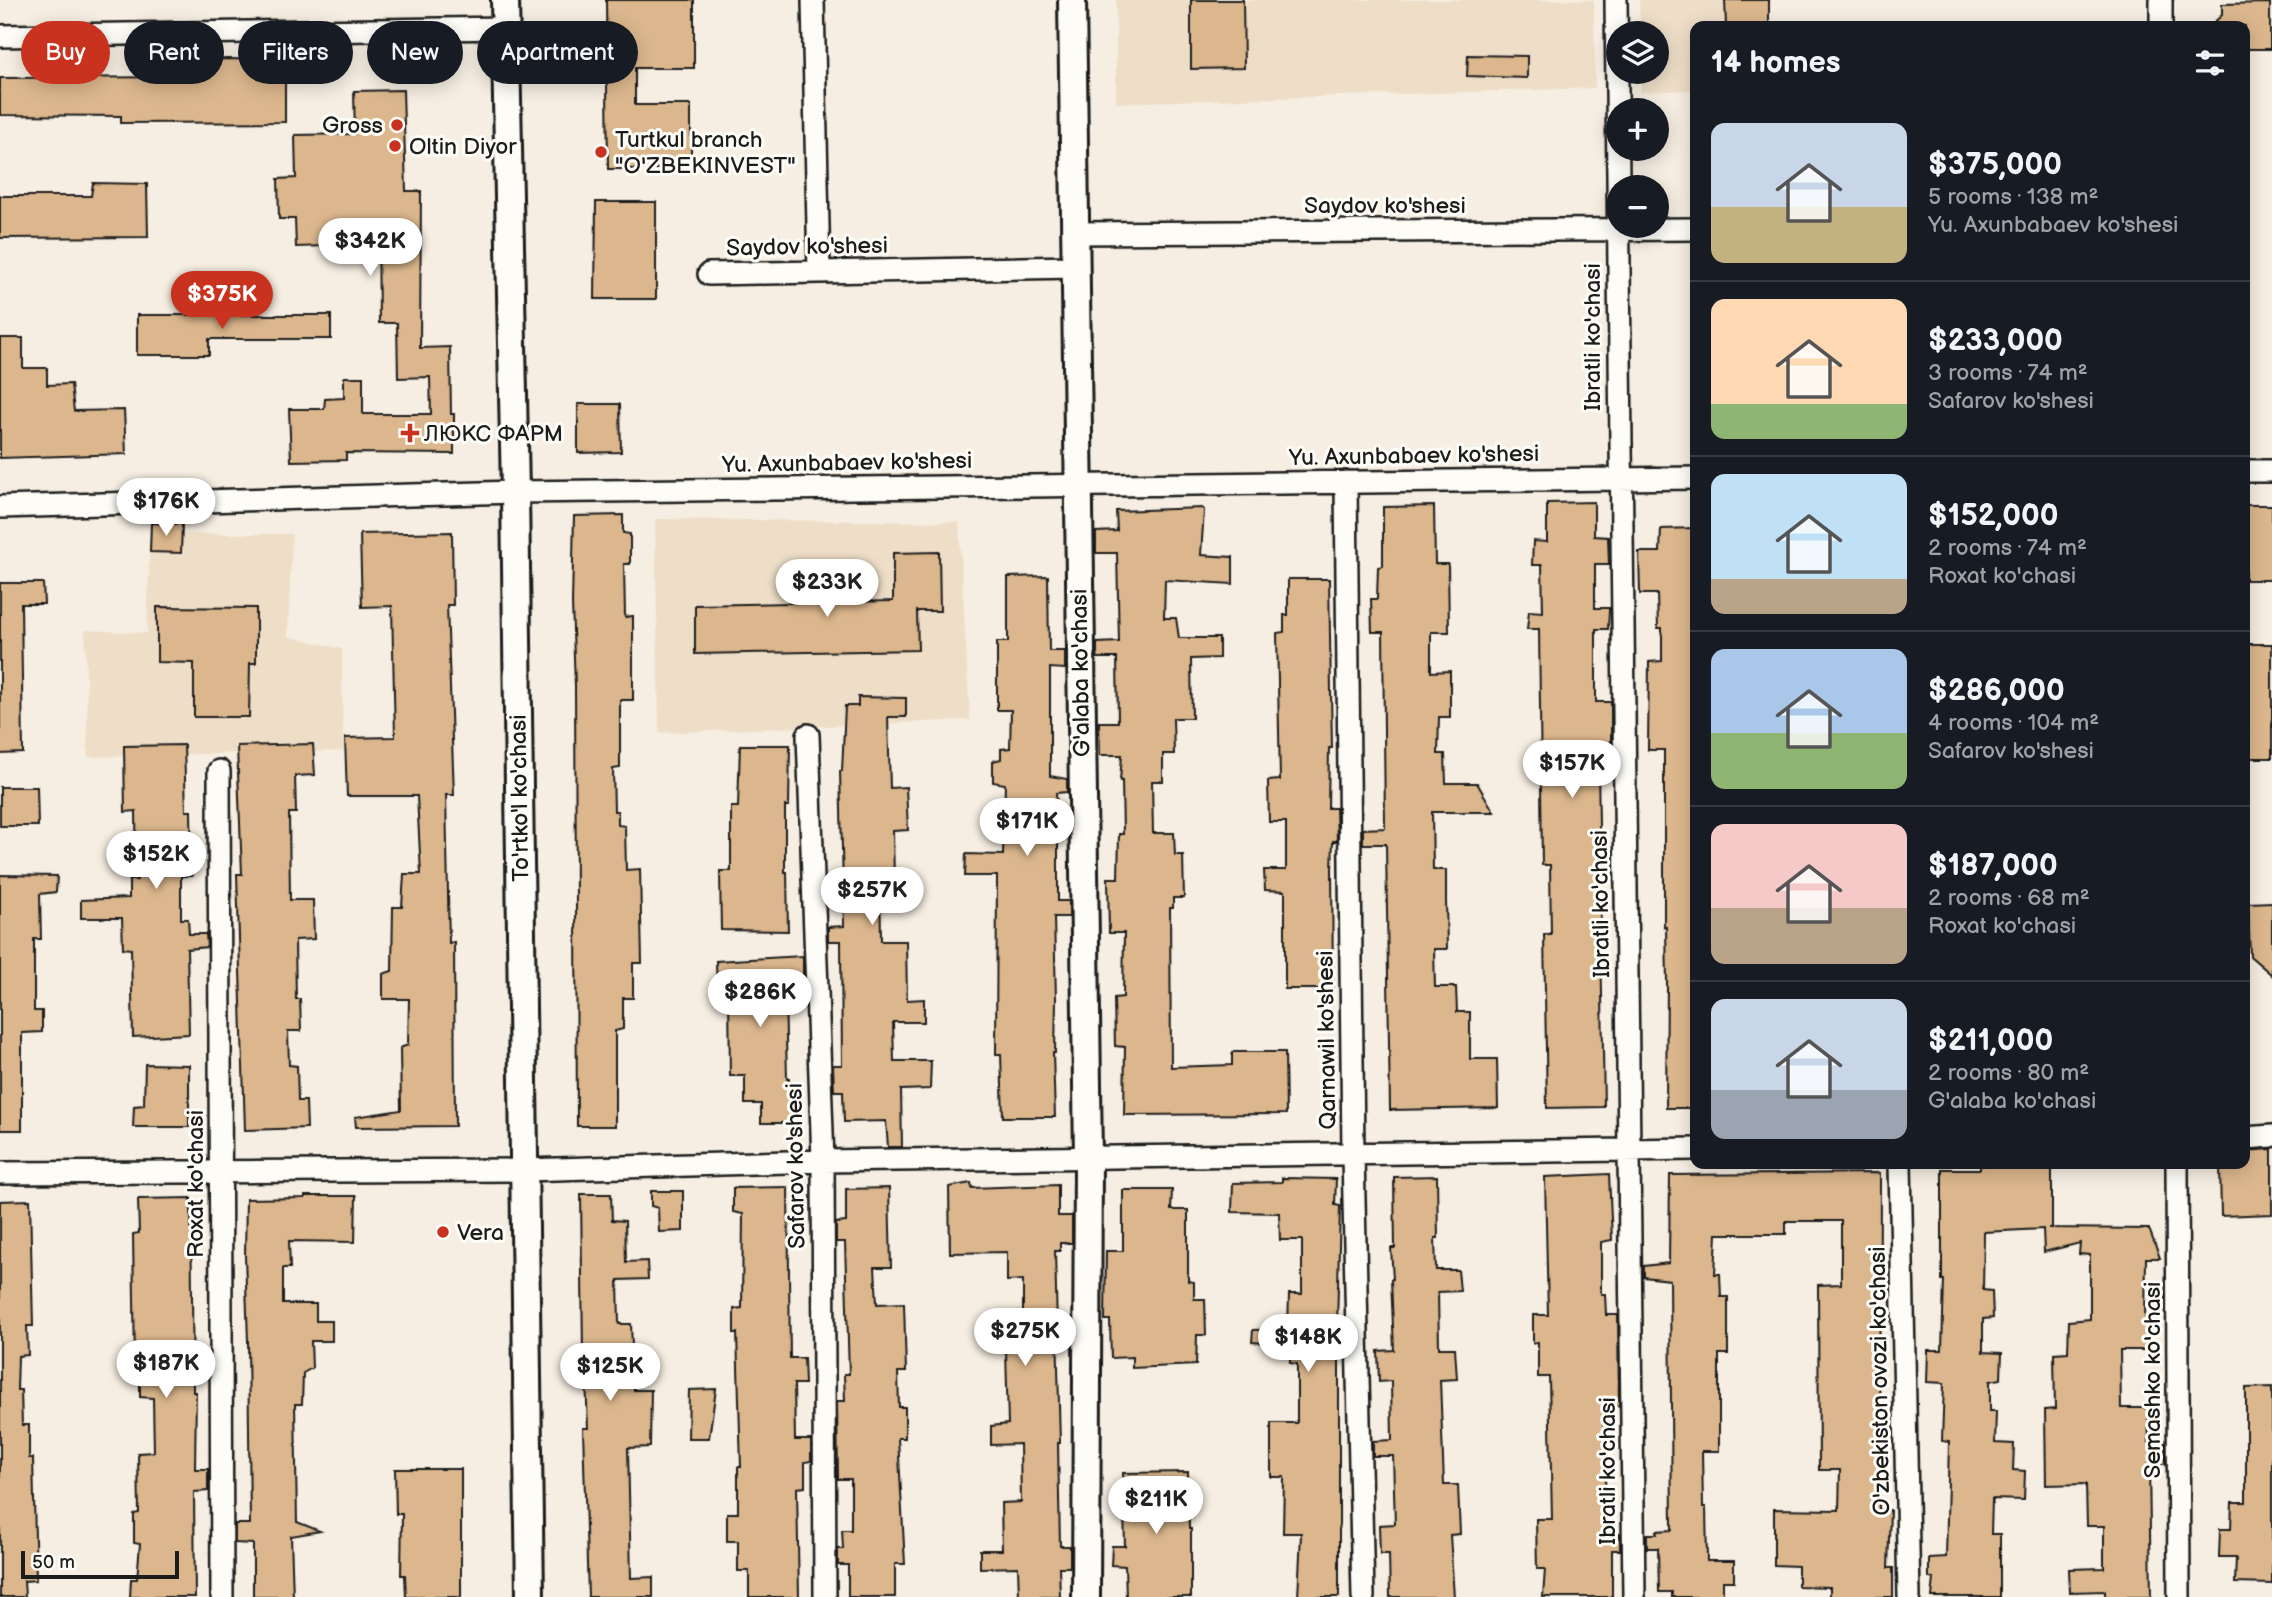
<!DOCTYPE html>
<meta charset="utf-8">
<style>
body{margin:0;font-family:"Balsamiq Sans",sans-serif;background:#242831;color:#f1f3f6;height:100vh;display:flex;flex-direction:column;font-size:26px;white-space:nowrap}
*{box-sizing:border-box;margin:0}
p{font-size:23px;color:#9ea1a6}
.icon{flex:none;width:38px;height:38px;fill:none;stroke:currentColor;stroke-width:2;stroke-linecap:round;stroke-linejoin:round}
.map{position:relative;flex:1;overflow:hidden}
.sheet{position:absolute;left:1690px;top:21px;width:560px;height:1148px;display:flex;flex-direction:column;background:#171b24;border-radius:14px;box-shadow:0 4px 18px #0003}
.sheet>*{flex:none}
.guide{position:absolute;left:21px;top:21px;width:665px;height:63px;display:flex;gap:14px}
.buttons{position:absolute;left:1606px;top:21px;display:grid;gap:14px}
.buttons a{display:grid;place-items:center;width:63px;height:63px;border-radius:50%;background:#171b24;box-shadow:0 4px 18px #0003;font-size:35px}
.scale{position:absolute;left:21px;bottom:18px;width:158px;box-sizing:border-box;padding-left:7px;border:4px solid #1c1c1c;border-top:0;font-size:19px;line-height:24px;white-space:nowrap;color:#1c1c1c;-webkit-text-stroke:5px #fdfcf7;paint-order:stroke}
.price{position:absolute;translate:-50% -60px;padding:0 16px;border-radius:24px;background:#fff;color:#222;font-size:23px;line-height:46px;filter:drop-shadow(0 2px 4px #0008)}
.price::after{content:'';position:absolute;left:50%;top:42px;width:21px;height:16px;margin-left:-10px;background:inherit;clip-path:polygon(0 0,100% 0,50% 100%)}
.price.selected{background:#c8321e;color:#fff}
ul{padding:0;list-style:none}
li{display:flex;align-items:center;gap:21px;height:175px;padding:0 21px}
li+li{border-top:2px solid #363941}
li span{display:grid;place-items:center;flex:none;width:196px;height:140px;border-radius:14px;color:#555}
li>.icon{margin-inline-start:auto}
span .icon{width:84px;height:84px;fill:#fffc;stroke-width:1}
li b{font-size:30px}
h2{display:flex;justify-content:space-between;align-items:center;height:84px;padding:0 21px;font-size:30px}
.chip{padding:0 24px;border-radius:32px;background:#171b24;box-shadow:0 4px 18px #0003;font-size:24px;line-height:63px}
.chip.selected{background:#c8321e;color:#fff}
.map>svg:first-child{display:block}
</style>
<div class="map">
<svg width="2272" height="1597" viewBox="0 0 2272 1597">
<rect width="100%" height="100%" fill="#f6eee2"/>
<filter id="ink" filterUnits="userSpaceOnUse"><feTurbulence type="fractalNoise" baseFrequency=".0143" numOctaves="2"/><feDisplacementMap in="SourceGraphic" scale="14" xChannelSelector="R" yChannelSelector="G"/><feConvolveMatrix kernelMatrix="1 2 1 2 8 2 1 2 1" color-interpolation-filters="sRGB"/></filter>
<g filter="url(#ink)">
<!-- built -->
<path fill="#eedec8" d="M1116,0H1594L1595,88L1116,103Z
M1639,0H1725L1726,26H1696V30H1691L1692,90L1641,92V72H1657V33H1640Z
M655,519L959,522L970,720L659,733Z
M150,534H292L288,636L342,649L343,751L88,757L85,630L147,633Z"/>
<!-- building -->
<path fill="#dcb78d" stroke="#1c1c1c" stroke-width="2" d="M606,0H694V68H635V105H691V169H608Z
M1191,0H1243L1244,68L1191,69Z
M1725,0H1769V26H1726Z
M2270,3V49H2245V26H2210L2222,15V4Z
M1468,55L1527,56V78L1467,76Z
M227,59L285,60V122L121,123V116L0,115V78L201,77V60Z
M403,90L406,191H421L420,348L450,347L451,414H454V454L346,453V460L291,461L289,409H324L325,399L344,398V377H363V414H431L430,377L398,378L397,323H379L378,227L325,228L326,246L296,247L295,219H279L278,179L296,178L295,135L355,134L354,91Z
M93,183L147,184L148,237L0,238V196H91Z
M596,202H656V299H595Z
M137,315H331V339H209V355H137Z
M0,338H23V368H47V385L71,384L74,411L124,410L126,454L0,458Z
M578,404H620L621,452L578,453Z
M1594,502V536L1608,537L1609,564H1595V608H1609V610L1608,629H1596V702H1611V768H1598L1604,1107L1547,1108L1544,934H1551L1550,865H1542L1539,629H1527L1529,611L1543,612L1542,565H1532L1533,541L1547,542V503Z
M2245,505H2272V580H2245Z
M1434,506L1435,564H1448L1449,632H1431V672L1450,671V717H1439L1438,754H1445L1446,783H1477L1494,812H1432L1433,870H1446V900L1447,949H1434L1435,987H1456L1457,1012H1470V1059H1497L1498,1108L1390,1110L1386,844H1363V829L1385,828L1383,632H1372L1371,599H1377L1378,567L1383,566V507Z
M1202,508L1204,510L1201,555L1233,557V584L1165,580L1164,618H1176L1179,638H1219V658L1191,659L1192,718H1173L1174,754H1163V781H1152L1153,833H1174L1175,855H1183L1184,898H1173V908H1170L1171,1067L1232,1065V1052H1285L1286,1114L1124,1115L1125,1047L1115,1046L1114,998L1123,997L1124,933H1109L1108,878H1118L1119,834H1123L1122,781H1120L1122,755H1100L1099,722H1118L1117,658H1097V643L1119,642L1117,553H1096V532L1117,531L1116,511Z
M623,515V533L630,534V564H624L625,617L633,616V700H620V768L613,769L614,811H618V825L625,826L626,870L640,869L642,963H633V998H623V1029L615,1031V1126H577L575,686L572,603L574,516Z
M151,523L182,524L181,553L150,552Z
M1696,528V1108H1666L1667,983L1666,927H1664V750H1648L1649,662L1662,661V628H1658L1657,594H1640L1639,552H1660L1661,529Z
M452,532L453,605H447L454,795H446L449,943L454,942L455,1126L356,1127L355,1117L401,1110L400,1048L408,1045L409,999H383V974L392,971L393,907H402L404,874H421L417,796H347L345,738L395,737L392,606L362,607L360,534Z
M939,552L940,611H917L918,650L695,654V605L893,601V553Z
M1048,576L1049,651H1065V669L1050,668V776L1067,779V792L1056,793L1058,824V901H1069V917H1054L1056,999L1055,1053H1053L1055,1117H1003L1001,1054H996L997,876H965L966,854L1003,855L1005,784L993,782V761L1001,759V749L1010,748L1011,710H997V642H1008V577Z
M1288,579H1329L1332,748H1329L1328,808H1336L1337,841H1333L1332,870L1333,989H1285V891L1265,890L1264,870H1286V822H1269L1268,781L1280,780L1277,633L1284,632V615H1288Z
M0,583H43L44,604H21L23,753L0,754Z
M157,607L256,608V663H250L249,717H194V663L157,662Z
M2245,644H2272V758H2249Z
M858,697L906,698V717H888L890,788L906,787L908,830L893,831L894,879H880L881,941H906L907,1000L924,999V1022H893L894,1061H931L930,1089L901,1090L902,1147H888L886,1121L844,1122L843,1091H834L833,1065H842L841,941H828V927L844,926L840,771H842L845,706H858Z
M313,744L315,775L295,776L296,813H289L290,900H313L314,939L295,940L296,999H300L301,1031H288L289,1065L297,1066L298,1101H306L307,1128L245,1130L237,874H242L237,746Z
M184,745L186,811H191L192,876H181V919H188L189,934H206L207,947L187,949L189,1034L133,1037L131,949L123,948L122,918H81V900L129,898V880H137L136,811L125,812L124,746Z
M740,745H790L789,806H785V872H787L788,931L721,930L720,871H731V807H738Z
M0,787H37L38,826H0Z
M0,875L57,876L56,892L40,894L41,939H34V1011H42V1032L22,1033V1130H0Z
M2272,902V975L2250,956L2248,903Z
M803,956V978L788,977V995H785L787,1079H789L790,1123H761V1104H745V1076H730L729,996L717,997L716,961Z
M145,1064L189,1065V1127H133L134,1106L144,1105Z
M2272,1149V1214L2221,1216L2220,1164H2245V1151Z
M1980,1165L2052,1166V1228H2048L2149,1229L2160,1258H2146L2145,1318L2151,1319L2149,1350H2120L2121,1408H2148L2149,1443H2165V1464H2149L2151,1597H2105V1591L2070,1592L2069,1569L2104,1568V1526H2087L2086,1484L2046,1485L2045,1410L2055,1409L2054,1353L2068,1352L2069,1321L2090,1319V1255L2079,1254L2080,1243L2044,1252L2043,1229L1984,1232L1983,1290L1992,1291L1993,1318L1983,1319V1352L2002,1353L2001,1379L1990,1381V1411H1996L1995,1443L2014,1444L2013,1470L2025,1471L2024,1500L1992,1499L1991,1534H2000V1597H1932L1934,1579L1929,1578V1558L1946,1557L1949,1442L1942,1441L1944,1383L1927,1382L1928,1350H1942L1944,1280H1942V1169H1980Z
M1880,1173L1879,1510H1890L1888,1568H1893V1597H1830V1587L1798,1586V1566L1774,1565V1509L1839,1510L1840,1470H1819L1818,1285L1841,1284V1221H1786V1234H1717L1715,1274H1720L1721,1297H1728V1354H1719V1451H1702L1703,1507H1706L1707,1561H1734V1581H1723V1597H1672V1592H1659L1658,1548H1647V1534H1657L1656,1531L1672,1530L1670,1280L1644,1277V1266L1669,1263L1670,1175Z
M1609,1174L1612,1240L1601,1242V1294H1605L1606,1315H1618L1619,1406H1603L1605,1478L1607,1533L1620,1534V1550H1612V1597H1543L1545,1569H1537L1536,1519H1552L1549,1377H1538V1342L1533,1343V1315H1548L1545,1177Z
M1437,1176L1438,1238H1435L1436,1270H1458L1460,1291L1438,1292L1439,1348H1455L1457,1379L1440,1380L1444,1485H1458L1460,1534L1450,1535L1454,1597H1390L1389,1554H1380L1379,1525L1395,1524L1393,1456H1373V1441L1392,1440L1391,1381L1379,1382L1378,1351L1394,1350L1391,1279H1393L1391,1248H1395L1394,1177Z
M1282,1178L1336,1179L1335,1205L1340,1206L1337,1327L1344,1328V1342L1339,1343V1597H1298L1301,1533H1283L1284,1477H1271V1423H1297V1364L1290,1363V1345L1252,1342L1253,1330L1288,1329L1289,1294H1302V1240H1280L1279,1213L1232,1212L1233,1183L1282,1182Z
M971,1183L972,1188L1058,1185V1216H1072V1243H1060V1251H1055L1060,1443H1058L1060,1546H1070V1567H1059L1060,1597H1019L1018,1567L980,1568V1550H1002L1001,1503L1021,1502L1020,1444L991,1445V1426L1008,1424L1005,1313H1023V1280L1007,1281V1252L950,1253L949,1187Z
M788,1187L790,1358H804L805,1384H794L795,1440H811V1461L805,1462V1487L797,1488L799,1597H749V1571H738V1541H727V1513H738V1467H741L737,1333H734V1309L742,1308L743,1214L733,1212V1188Z
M889,1188L891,1267H875L877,1304L904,1303L906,1372H898L899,1407H905V1438H898L905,1564H895V1597H848V1565H838V1549H843L842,1530H851V1479H838L837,1401H845L844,1374H849L845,1242H836V1223L846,1222V1189Z
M1123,1190H1172L1171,1210H1188V1281L1194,1282V1299H1205L1206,1335H1197L1196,1365L1132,1368V1357L1111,1358L1110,1320H1105L1106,1251H1123Z
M651,1191H683V1231L659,1232L658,1208L651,1206Z
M581,1194H611L612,1220L625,1221L626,1262L647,1261L648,1279L618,1280L619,1324H631L634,1390H651L650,1447L628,1448L631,1578L653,1577V1597H588L583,1428H588L585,1353H583Z
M305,1196H356L355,1242L289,1241L290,1268H283V1304H316V1321H332V1341H311L312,1368L303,1373L302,1404H295L297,1522L320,1531L291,1536L293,1597H253V1544L235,1543V1524H250L248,1341L245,1256L246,1199L305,1198Z
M191,1198L193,1392H196L195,1469H208V1491L194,1492L195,1597H130L131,1579H137L140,1544L134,1543V1514L139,1513L138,1453L154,1452L153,1398L140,1397V1365H135L133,1234L139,1233L138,1199Z
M30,1200L33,1326H27L28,1355L18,1356L17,1390H21L22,1425H29V1458H33L36,1580L24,1581L25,1597H0V1201Z
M2272,1387V1584L2235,1583L2236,1557H2219L2220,1529H2231L2232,1502H2246V1388Z
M716,1389L709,1438H688L689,1390Z
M395,1469H461V1597H406L405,1575H401L402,1514H396Z
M1188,1472L1189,1529H1191V1597H1126L1125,1566L1111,1565L1112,1546H1125L1123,1473Z"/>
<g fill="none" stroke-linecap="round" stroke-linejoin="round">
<defs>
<path id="minor" d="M813,0L819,272
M1616,0C1620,532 1630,1065 1634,1597
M2161,0V26
M0,36L505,28
M1074,233L1696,229
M709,274L1075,267
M2245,471H2272
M1346,482L1353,1155L1363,1597
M0,507L515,492L1696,478
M808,735L823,1161L825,1597
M219,771L222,1597
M2245,1138L2272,1136
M1900,1164L1909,1597
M2177,1164L2179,1597
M0,1173L524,1170L823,1161L1696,1149"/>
<path id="tertiary" d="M505,0L515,492L530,1597
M1072,0L1088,1158L1086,1597"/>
</defs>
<!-- minor casing -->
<use href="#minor" stroke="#1c1c1c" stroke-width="26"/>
<!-- tertiary casing -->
<use href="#tertiary" stroke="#1c1c1c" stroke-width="32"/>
<!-- minor -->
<use href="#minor" stroke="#fdfcf7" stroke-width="21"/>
<!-- tertiary -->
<use href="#tertiary" stroke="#fdfcf7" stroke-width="26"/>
</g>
</g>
<!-- markers -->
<g fill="#c8321e" stroke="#fdfcf7" stroke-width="2.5">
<circle cx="397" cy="125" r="7"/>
<circle cx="395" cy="146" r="7"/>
<circle cx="601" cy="152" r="7"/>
<path d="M406.5 422.5h7v7h7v7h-7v7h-7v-7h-7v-7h7z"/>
<circle cx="443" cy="1232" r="7"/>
</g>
<g text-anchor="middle" stroke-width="6" stroke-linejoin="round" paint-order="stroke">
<!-- poi labels -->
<g font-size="23" fill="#1c1c1c" stroke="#fdfcf7" text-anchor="start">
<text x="383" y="133" text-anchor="end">Gross</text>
<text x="615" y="147">Turtkul branch<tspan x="615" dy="26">"O'ZBEKINVEST"</tspan></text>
<text x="409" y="154">Oltin Diyor</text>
<text x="424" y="441">ЛЮКС ФАРМ</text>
<text x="457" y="1240">Vera</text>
</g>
<!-- street labels -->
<g font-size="23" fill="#1c1c1c" stroke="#fdfcf7">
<text x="1385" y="213">Saydov ko'shesi</text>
<text transform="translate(807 246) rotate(-1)" y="8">Saydov ko'shesi</text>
<text transform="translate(1592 337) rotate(-90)" y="8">Ibratli ko'chasi</text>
<text transform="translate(1414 455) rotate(-1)" y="8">Yu. Axunbabaev ko'shesi</text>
<text transform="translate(847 462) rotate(-1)" y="8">Yu. Axunbabaev ko'shesi</text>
<text transform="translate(1080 673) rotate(-91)" y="8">G'alaba ko'chasi</text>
<text transform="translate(519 798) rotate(-91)" y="8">To'rtko'l ko'chasi</text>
<text transform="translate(1600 904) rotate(-91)" y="8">Ibratli ko'chasi</text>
<text transform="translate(1326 1040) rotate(-91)" y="8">Qarnawil ko'shesi</text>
<text transform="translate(795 1166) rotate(-91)" y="8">Safarov ko'shesi</text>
<text transform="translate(195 1184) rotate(-90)" y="8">Roxat ko'chasi</text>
<text transform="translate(2152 1380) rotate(-90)" y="8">Semashko ko'chasi</text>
<text transform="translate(1879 1381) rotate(-91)" y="8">O'zbekiston ovozi ko'chasi</text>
<text transform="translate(1607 1471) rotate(-90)" y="8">Ibratli ko'chasi</text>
</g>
</g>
</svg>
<div class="buttons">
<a><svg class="icon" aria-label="layers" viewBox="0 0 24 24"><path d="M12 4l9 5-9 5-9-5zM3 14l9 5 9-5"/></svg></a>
<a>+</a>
<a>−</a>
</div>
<div class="scale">50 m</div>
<b class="price" style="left:370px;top:278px">$342K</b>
<b class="price selected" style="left:222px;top:331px">$375K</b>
<b class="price" style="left:166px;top:538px">$176K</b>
<b class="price" style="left:827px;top:619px">$233K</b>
<b class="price" style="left:1572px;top:800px">$157K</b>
<b class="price" style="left:1027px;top:858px">$171K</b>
<b class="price" style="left:156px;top:891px">$152K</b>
<b class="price" style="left:872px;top:927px">$257K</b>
<b class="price" style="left:760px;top:1029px">$286K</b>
<b class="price" style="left:1025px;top:1368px">$275K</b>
<b class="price" style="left:1308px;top:1374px">$148K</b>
<b class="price" style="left:166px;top:1400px">$187K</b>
<b class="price" style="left:610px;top:1403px">$125K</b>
<b class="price" style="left:1156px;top:1536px">$211K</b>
<div class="guide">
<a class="chip selected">Buy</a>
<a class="chip">Rent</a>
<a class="chip">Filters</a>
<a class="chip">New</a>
<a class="chip">Apartment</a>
</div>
<section class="sheet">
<h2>14 homes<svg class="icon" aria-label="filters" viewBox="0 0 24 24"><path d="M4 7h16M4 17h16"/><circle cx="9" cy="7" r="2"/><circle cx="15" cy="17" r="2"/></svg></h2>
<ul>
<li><span style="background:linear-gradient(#c9d6e8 60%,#c2b280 0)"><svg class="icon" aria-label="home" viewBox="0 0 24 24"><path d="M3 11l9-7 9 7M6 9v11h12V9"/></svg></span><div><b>$375,000</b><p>5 rooms · 138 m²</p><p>Yu. Axunbabaev ko'shesi</p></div></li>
<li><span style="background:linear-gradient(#ffd9b3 75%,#8fb573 0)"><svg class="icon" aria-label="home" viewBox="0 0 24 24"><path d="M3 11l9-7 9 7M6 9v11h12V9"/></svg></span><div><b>$233,000</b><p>3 rooms · 74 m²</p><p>Safarov ko'shesi</p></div></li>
<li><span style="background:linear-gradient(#bfe0f5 75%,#b9a48a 0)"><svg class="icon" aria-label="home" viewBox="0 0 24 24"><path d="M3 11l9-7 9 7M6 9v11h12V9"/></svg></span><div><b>$152,000</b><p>2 rooms · 74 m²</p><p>Roxat ko'chasi</p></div></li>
<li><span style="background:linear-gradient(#a9c7e8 60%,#8fb573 0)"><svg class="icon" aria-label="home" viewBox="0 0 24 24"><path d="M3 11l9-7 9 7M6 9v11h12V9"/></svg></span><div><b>$286,000</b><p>4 rooms · 104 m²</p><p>Safarov ko'shesi</p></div></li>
<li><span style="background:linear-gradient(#f6c9c9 60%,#b9a48a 0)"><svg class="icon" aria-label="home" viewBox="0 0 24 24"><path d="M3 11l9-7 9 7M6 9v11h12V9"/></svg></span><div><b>$187,000</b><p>2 rooms · 68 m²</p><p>Roxat ko'chasi</p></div></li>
<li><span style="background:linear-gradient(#c9d6e8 65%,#9aa5b1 0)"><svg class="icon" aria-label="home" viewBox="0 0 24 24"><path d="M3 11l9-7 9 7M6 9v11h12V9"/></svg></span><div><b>$211,000</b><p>2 rooms · 80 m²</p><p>G'alaba ko'chasi</p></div></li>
</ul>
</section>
</div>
